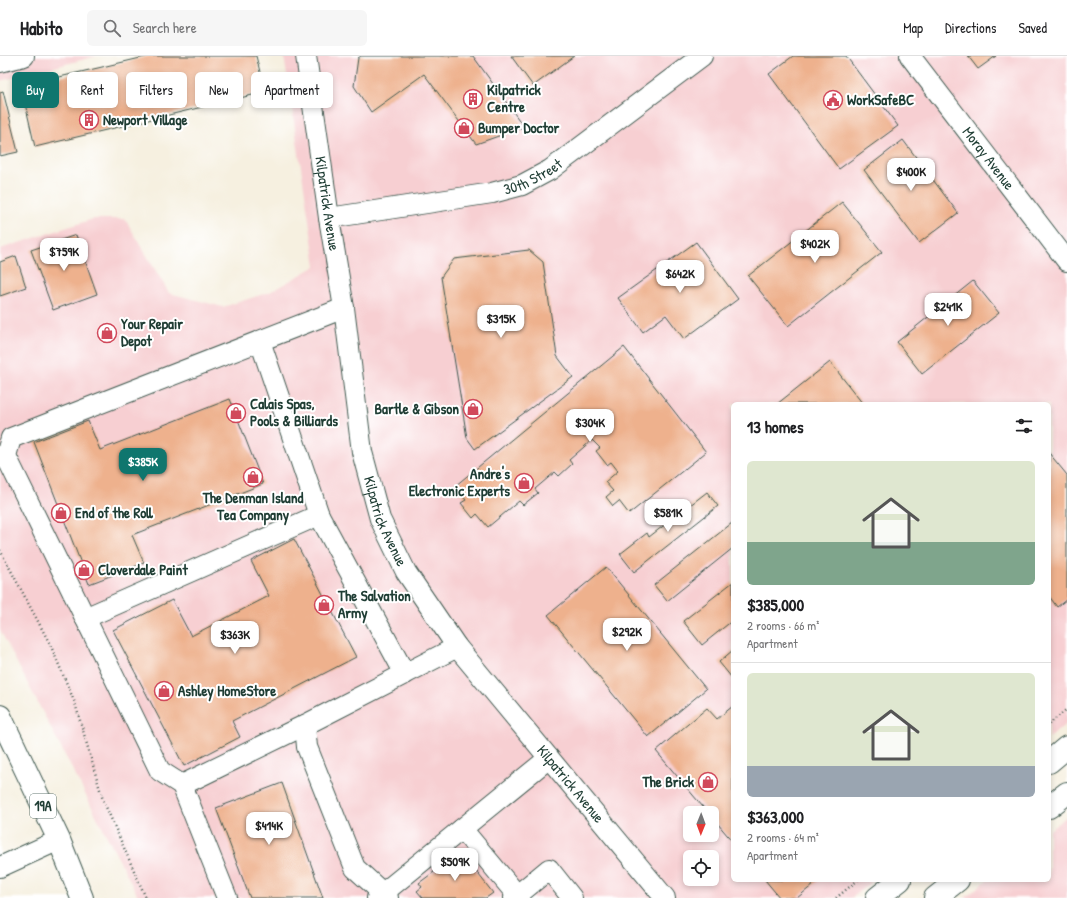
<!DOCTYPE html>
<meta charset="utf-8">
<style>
body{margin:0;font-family:"Patrick Hand",sans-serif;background:#f6f6f6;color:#202124;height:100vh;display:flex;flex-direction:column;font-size:15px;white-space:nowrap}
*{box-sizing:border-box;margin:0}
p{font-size:13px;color:#757577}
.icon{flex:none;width:22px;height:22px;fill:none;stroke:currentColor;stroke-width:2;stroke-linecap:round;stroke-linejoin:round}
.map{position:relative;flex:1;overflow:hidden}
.side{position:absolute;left:731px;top:346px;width:320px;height:480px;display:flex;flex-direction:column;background:#fff;border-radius:6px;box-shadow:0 2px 6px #0003}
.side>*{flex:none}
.banner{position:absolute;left:12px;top:16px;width:380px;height:36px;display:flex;gap:8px}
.needle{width:26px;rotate:181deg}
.controls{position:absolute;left:683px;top:750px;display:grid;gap:8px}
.controls a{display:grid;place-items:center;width:36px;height:36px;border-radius:6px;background:#fff;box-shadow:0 2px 6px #0003;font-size:20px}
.price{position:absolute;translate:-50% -34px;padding:0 9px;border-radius:8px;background:#fff;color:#222;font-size:13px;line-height:26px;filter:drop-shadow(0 1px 2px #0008)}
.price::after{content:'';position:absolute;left:50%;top:24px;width:12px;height:9px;margin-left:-6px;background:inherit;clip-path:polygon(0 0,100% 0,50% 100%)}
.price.on{background:#0f766e;color:#fff}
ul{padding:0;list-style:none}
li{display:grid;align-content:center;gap:8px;height:212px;padding:0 16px}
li+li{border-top:1px solid #e0e0e0}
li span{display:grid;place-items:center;height:124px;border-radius:6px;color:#555}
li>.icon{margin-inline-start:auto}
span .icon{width:72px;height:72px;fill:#fffc;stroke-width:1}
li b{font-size:17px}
h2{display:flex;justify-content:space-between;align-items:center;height:48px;padding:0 16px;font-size:17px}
.chip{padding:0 14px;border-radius:6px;background:#fff;box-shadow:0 2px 6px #0003;font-size:14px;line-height:36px}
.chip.on{background:#0f766e;color:#fff}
header{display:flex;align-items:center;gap:24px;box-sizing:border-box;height:56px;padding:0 20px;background:#fff;border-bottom:1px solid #e0e0e0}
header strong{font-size:19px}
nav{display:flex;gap:22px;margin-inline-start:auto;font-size:14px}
.search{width:280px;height:36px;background:#f6f6f6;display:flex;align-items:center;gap:10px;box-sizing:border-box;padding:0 14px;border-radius:6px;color:#757577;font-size:15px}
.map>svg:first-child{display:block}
</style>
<header>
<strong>Habito</strong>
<div class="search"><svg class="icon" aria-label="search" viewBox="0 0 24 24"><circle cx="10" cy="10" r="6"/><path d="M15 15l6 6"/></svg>Search here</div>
<nav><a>Map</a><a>Directions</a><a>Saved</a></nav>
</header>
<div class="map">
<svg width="1067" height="842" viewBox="0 0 1067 842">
<rect width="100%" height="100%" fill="#fff"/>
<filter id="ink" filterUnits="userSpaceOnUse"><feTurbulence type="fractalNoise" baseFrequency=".025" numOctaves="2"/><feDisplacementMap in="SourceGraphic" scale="8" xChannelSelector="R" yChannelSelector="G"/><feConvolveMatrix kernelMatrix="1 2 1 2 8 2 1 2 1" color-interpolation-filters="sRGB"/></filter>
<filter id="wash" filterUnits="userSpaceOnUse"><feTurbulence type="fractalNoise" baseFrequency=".012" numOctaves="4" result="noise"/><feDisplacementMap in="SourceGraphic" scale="16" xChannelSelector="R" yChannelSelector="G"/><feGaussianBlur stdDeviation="0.9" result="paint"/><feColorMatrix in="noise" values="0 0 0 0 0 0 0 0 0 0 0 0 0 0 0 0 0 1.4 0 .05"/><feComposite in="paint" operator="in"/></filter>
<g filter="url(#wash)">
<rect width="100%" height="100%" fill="#f6f0e0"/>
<!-- built -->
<path fill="#f7cfd2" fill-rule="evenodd" d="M0,0H97L0,25Z
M284,0H1067V667L1049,682V348H733V824H874L851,842H139L0,574V193L93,163H125L169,237L223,251L270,236L316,210ZM690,757H712V779H690ZM690,801H712V823H690Z
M1067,760V842H965L987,824H1049V775Z"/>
<g id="blocks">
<!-- building -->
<path fill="#eeb18d" d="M149,0H256L265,36L35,91L21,30Z
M361,0H473L524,71L476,88L424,18L371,56L354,30L358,2Z
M511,0H574L533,30Z
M793,0H846L898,70L839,113L769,18Z
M968,0H996L978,13Z
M3,35L18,96L0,100V36Z
M903,84L958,157L919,187L864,114Z
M842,146L882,196L788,270L748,220Z
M76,179L97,238L53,254L31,194Z
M696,186L738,243L684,283L666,259L643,276L618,242Z
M529,194L543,206L557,300L573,321L475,393L467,382L441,221L454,203Z
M16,200L26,231L0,240V206Z
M973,225L999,257L922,318L897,286Z
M624,291L706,396L629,458L619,445L613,450L606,441L613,435L605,426L618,415L611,406L607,409L596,395L600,392L592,384L569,404L572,408L559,420L555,416L535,433L538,437L523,449L519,445L488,471L477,458L473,462L461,447L466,444L455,430Z
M830,306L863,348H777Z
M230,343L263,428L132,479L144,507L89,528L34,386L88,365L100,394Z
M1049,397L1067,419V543L1057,551L1049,540Z
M707,436L718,450L634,516L620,498L647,477L649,481Z
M732,467L733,468V492L667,545L654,529Z
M294,483L356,601L232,665L240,681L184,710L113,574L172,544L191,580L269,540L251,505Z
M606,511L706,633L648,681L548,559Z
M733,526V564L702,589L683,565Z
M733,594V621L732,622L719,606Z
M733,650V786L712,761V757H708L656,695L707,652L717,663Z
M282,727L323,842H250L216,752Z
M461,796L493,837L486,842H423L417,835L422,831L419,827Z
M765,824H819L797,842H780Z"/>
</g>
</g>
<g filter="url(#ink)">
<use href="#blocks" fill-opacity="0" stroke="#3f584e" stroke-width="1"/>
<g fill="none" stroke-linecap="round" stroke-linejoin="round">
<defs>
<g id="minor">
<path id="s1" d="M306,0L329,162L344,252L362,396L380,463L406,516L457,591L665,842"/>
<path id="s2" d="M910,0L1067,205"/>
<path d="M0,6L24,0"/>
<path id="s3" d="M329,162L492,137L522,129L550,114L702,0"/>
<path d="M260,285L319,459L405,618"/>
<path d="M85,562L319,459"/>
<path d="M305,669L307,691L355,812L388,842"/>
<path d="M182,729L305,669L457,591"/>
<path d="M462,773L517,839"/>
<path d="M0,811L59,784"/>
<path d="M227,842L182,729L160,715L6,400L11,382L344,252"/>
<path d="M377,842L549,702"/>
<path d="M514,842L549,813L572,842"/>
</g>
<path id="major" d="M0,660L59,784L82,842
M1049,706L1067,691
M1049,751L1067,737
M877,842L900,824
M935,842L958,824"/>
</defs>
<!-- minor casing -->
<use href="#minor" stroke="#3f584e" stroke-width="22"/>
<!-- major casing -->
<use href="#major" stroke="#3f584e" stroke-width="24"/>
<!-- path -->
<path stroke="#3f584e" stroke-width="2.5" stroke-dasharray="1 3" stroke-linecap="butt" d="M0,494L50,588L75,647L103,744L146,842
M1049,668L1067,653
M836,842L858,824"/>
<!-- minor -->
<use href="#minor" stroke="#fff" stroke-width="20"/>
<!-- major -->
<use href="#major" stroke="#fff" stroke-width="22"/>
</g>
</g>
<!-- icons -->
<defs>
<symbol id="building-ring" viewBox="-11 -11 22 22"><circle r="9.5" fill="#fff" stroke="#d1495b" stroke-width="1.5"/><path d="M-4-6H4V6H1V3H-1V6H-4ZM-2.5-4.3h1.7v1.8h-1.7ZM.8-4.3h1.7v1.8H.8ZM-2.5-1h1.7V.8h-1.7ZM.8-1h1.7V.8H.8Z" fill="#d1495b"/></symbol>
<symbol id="civic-ring" viewBox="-11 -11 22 22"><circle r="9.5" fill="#fff" stroke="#d1495b" stroke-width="1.5"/><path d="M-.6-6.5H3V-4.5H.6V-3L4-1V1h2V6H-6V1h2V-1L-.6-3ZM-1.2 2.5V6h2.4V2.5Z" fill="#d1495b"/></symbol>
<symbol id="shop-ring" viewBox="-11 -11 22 22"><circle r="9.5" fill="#fff" stroke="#d1495b" stroke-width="1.5"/><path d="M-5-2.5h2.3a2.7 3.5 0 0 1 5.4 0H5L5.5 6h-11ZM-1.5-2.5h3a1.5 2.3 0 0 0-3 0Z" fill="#d1495b"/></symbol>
</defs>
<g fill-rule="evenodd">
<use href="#building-ring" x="462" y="32" width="22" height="22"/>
<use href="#civic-ring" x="822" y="33" width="22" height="22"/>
<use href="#building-ring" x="78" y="53" width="22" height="22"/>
<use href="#shop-ring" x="453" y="61" width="22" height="22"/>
<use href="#shop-ring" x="96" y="266" width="22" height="22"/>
<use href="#shop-ring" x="462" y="342" width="22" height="22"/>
<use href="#shop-ring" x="225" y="346" width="22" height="22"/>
<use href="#shop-ring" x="242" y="410" width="22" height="22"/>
<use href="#shop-ring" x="513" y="416" width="22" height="22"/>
<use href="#shop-ring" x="50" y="446" width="22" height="22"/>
<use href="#shop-ring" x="73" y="503" width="22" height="22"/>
<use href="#shop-ring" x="313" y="538" width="22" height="22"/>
<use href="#shop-ring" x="153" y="624" width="22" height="22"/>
<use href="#shop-ring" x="697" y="715" width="22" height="22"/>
</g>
<g text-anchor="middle" stroke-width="4" stroke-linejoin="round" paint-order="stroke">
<!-- shield labels -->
<rect fill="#fff" stroke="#627771" stroke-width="1" x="30" y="738" width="26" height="24" rx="3"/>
<g font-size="14" font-weight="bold" fill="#1f3d34">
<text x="43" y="755">19A</text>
</g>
<!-- poi labels -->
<g font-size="15" font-weight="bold" fill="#1f3d34" stroke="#fff" text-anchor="start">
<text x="487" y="39">Kilpatrick<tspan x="487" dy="17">Centre</tspan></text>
<text x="847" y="49">WorkSafeBC</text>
<text x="103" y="69">Newport Village</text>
<text x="478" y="77">Bumper Doctor</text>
<text x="121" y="273">Your Repair<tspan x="121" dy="17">Depot</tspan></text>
<text x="250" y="353">Calais Spas,<tspan x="250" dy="17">Pools &amp; Billiards</tspan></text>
<text x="459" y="358" text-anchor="end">Bartle &amp; Gibson</text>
<text x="510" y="423" text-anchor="end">Andre's<tspan x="510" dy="17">Electronic Experts</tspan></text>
<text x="253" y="447" text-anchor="middle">The Denman Island<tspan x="253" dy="17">Tea Company</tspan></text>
<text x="75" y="462">End of the Roll</text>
<text x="98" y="519">Cloverdale Paint</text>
<text x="338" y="545">The Salvation<tspan x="338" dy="17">Army</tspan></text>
<text x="178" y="640">Ashley HomeStore</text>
<text x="694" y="731" text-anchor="end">The Brick</text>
</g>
<!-- street labels -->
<g font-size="15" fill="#1f3d34" stroke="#fff">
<text dy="5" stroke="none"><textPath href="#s2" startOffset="129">Moray Avenue</textPath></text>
<text dy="5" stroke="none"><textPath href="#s3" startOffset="209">30th Street</textPath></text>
<text dy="5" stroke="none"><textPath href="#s1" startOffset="149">Kilpatrick Avenue</textPath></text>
<text dy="5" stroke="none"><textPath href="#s1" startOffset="473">Kilpatrick Avenue</textPath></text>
<text dy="5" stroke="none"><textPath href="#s1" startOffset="797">Kilpatrick Avenue</textPath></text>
</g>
</g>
</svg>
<div class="controls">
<a><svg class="needle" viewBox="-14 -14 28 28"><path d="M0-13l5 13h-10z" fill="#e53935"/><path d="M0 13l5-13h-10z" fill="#757577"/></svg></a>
<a><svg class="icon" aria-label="locate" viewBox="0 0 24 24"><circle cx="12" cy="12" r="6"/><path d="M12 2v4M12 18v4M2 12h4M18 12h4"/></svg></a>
</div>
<b class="price" style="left:911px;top:136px">$400K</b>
<b class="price" style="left:815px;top:208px">$402K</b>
<b class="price" style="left:64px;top:216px">$759K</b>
<b class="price" style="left:680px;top:238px">$642K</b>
<b class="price" style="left:948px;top:271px">$241K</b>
<b class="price" style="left:501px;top:283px">$315K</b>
<b class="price" style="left:590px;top:387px">$304K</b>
<b class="price on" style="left:143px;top:426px">$385K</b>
<b class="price" style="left:668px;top:477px">$581K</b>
<b class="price" style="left:627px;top:596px">$292K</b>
<b class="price" style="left:235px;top:599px">$363K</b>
<b class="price" style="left:269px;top:790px">$414K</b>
<b class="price" style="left:455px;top:826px">$509K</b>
<div class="banner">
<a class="chip on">Buy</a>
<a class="chip">Rent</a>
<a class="chip">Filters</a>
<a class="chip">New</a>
<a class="chip">Apartment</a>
</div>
<section class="side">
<h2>13 homes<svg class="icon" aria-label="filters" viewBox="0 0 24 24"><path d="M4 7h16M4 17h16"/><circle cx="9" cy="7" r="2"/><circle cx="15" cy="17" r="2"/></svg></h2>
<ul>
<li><span style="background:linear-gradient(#dfe7d0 65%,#7fa58c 0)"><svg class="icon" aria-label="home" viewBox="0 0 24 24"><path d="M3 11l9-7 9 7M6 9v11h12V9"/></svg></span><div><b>$385,000</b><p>2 rooms · 66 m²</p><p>Apartment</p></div></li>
<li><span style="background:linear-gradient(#dfe7d0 75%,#9aa5b1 0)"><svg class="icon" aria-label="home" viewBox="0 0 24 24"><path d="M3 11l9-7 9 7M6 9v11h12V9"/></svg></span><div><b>$363,000</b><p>2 rooms · 64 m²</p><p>Apartment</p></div></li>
</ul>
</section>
</div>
